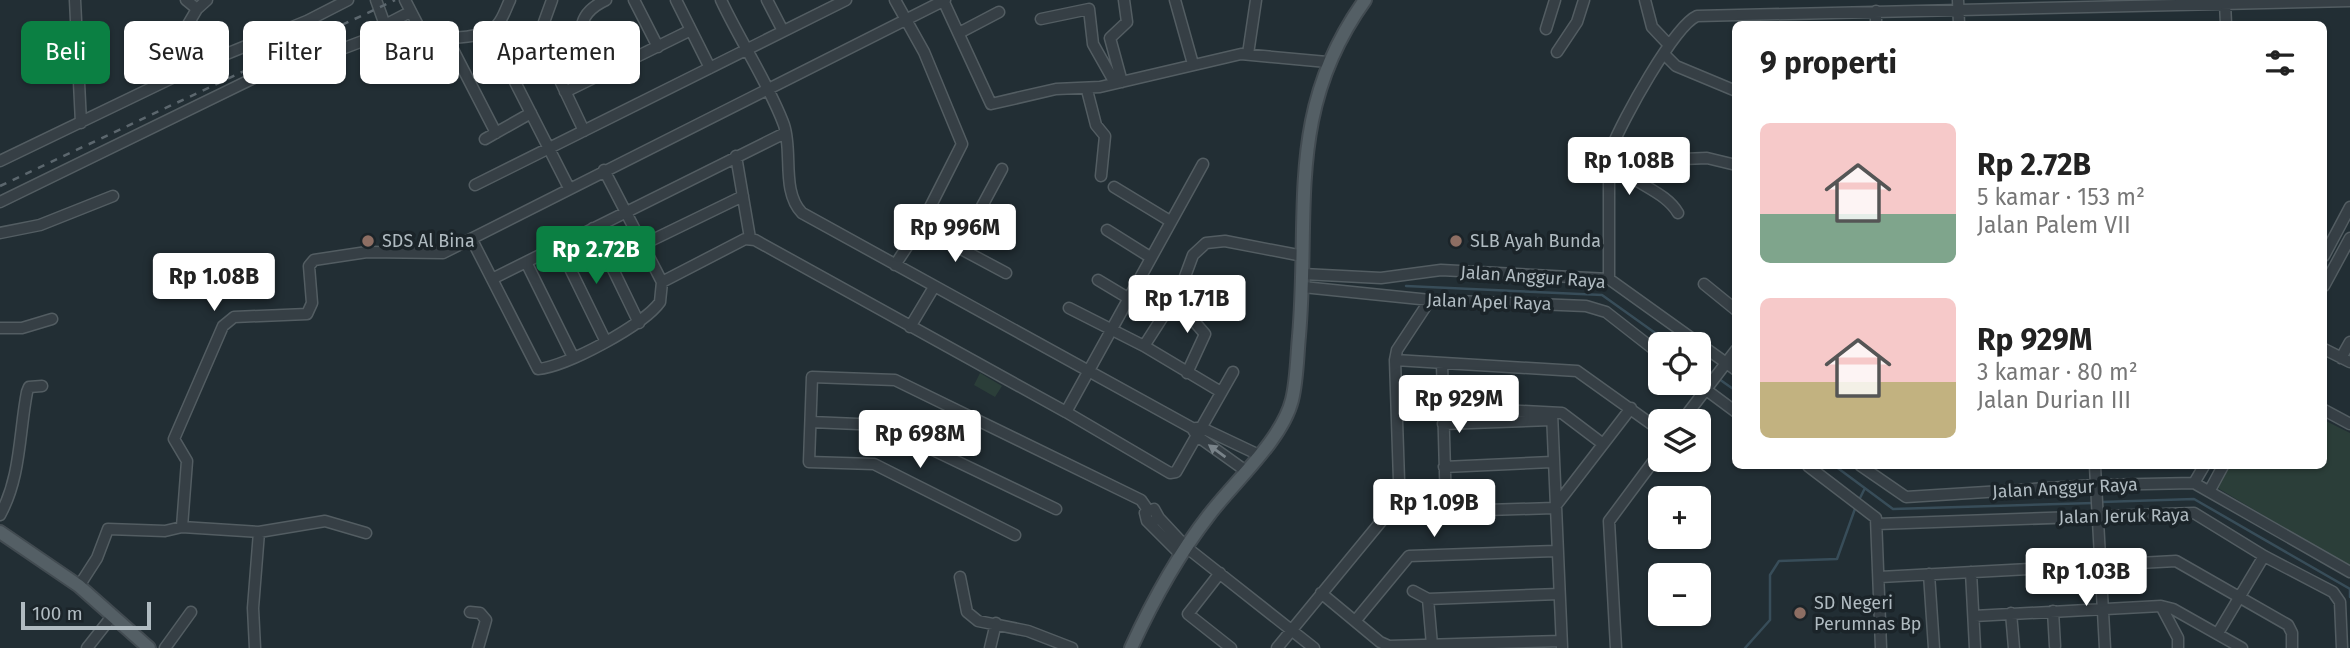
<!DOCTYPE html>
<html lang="id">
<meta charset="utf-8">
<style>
body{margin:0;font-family:"Fira Sans",sans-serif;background:#f6f6f6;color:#222;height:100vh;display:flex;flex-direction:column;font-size:26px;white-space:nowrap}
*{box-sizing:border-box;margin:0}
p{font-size:23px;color:#767676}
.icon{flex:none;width:38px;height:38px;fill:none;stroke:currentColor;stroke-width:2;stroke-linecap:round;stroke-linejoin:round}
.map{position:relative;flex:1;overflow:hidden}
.side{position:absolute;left:1732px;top:21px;width:595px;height:448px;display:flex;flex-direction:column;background:#fff;border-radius:10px;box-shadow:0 2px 5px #0004}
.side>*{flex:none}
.banner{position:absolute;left:21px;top:21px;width:665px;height:63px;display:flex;gap:14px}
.tools{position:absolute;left:1648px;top:332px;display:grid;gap:14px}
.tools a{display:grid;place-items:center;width:63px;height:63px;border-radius:10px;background:#fff;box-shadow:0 2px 5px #0004;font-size:35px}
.scale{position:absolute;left:21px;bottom:18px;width:130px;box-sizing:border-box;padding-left:7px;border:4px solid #b0bbc1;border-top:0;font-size:19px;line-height:24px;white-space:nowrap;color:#b0bbc1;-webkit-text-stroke:5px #1b2429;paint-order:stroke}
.price{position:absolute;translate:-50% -60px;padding:0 16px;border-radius:7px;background:#fff;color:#222;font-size:23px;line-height:46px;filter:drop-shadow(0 2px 4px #0008)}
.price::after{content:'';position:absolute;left:50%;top:42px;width:21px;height:16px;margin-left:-10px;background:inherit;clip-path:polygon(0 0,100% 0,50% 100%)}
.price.selected{background:#0b8043;color:#fff}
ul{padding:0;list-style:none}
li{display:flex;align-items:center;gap:21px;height:175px;padding:0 28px}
li span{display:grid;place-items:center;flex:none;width:196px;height:140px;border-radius:10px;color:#555}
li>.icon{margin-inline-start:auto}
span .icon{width:84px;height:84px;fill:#fffc;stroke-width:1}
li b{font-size:30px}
h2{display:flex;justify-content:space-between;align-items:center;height:84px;padding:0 28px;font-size:30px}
.tag{padding:0 24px;border-radius:10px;background:#fff;box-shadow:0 2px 5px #0004;font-size:24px;line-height:63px}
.tag.selected{background:#0b8043;color:#fff}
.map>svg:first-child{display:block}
</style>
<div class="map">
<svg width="2350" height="648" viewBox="0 0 2350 648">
<rect width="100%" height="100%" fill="#222e34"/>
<!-- pitch -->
<path fill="#2b3e39" d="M980,373L1002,386L995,397L974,385Z
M2324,420L2350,433V567L2216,487L2228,466H2324Z"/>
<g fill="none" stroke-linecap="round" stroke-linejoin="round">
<!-- stream -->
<path stroke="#384d59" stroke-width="2.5" d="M1406,286L1602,295L1672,345
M1699,364L1714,375
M1719,379L1736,391
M1835,466L1893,509L2094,503
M1859,500L1865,488
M2101,502L2194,499L2350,589V597
M1745,648L1770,620V575L1779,561L1837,559L1856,506"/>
<defs>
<path id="minor" d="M75,0L81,123
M186,0L197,9L207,0
M405,0L422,33C437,41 485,39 497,25C503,19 506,8 510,0
M552,0L539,36L584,131
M634,0L658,47
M676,0L710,68
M721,0C739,39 770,86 784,125C793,152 781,191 802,213L1192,428L1197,436L1246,471
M767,0L783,31
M943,0L991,104L1056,89L1100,87L1241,54L1327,62
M1175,0L1193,64
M1645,0L1652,27L1669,45
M1958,0L1959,24
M2225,3L2226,24
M1876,11V24
M1041,19L1089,9L1093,44L1115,83
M385,25L410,12
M1546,29L1555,0
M489,31L569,188
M959,33L999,12
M447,38L496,133
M1557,52L1577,22L1584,0
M1248,54L1256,0
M1664,54L1676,66L1736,91
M197,66L183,33L197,9
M600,76C585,47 565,19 606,0
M1122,82L1110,38L1127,22L1124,0
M1087,90L1096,125L1105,136L1101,176
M565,92L691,30
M485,139L531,113
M1612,147L1658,160L1707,158L1736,165
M736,156L750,238
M1609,157C1631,185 1664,189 1678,213
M0,161L197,66L307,21L348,0
M475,185L846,0
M1114,187L1170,221
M0,202L260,75L318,58L376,36L385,25L376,0
M920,227L1006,273
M593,228L639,323
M1107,230L1150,257
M0,233L40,225L113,196
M472,240L538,369C566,367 644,325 660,302L662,282L604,170
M642,245L743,196
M559,246L605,340
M959,249L1002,169
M2324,256L2350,207
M526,262L573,357
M895,265L920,227L962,144L924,52L895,0
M1303,274L1381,278L1441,270L1609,279L1736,370
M492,279L785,133
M1609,279V157L1612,147C1622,121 1674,26 1697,16L2350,1
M1098,280L1128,298
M662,282L745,239L755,240L1066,412L1170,473L1176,472L1233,372
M1704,284L1736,310
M2324,286L2350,238
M1303,287L1430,300L1586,306L1606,312L1661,355
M1174,298L1205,334L1187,373
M1069,308L1144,346L1221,392
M910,327L934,287
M0,328H22L52,319
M1144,346L1180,290L1193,255L1206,243L1225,241L1303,256
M2324,349L2350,362
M2341,358L2350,342
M1395,360L1577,371L1661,431
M1442,363L1446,509
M1697,383L1736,412
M1444,407L1562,413L1603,444
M2324,410L2350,424
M1066,412L1203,164
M1552,413L1562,647
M811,422L881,425L1056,509
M1681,422L1736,350
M1443,424L1551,420
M1196,428H1202L1259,455
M1808,466L1876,518L1881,648
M1861,466L1906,497L2096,485L2194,483L2350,572
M2095,466L2105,648
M1444,467L1552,462
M2194,483L2204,466
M2210,490L2223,466
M1400,511L1395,360L1397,350L1430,300
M0,515C21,477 19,433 27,392L29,387L42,386
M1159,518L1186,547L1314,648
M1150,523L1159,518L1154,509L1145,513L1147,521L1181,555
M1877,524L2194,513L2264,556L2333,592L2340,602L2342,648
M182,527L187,461L174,439L223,326L234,317L307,314L312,303L309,266L314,260L367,252L443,253L945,0
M1015,535L874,464L809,462L812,377L895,380L1141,500L1148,510
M1971,572L1975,648
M1220,573L1188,614L1231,648
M1929,574L1934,648
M960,577L967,612L978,621L1028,631L1072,648
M1880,577L2176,561L2288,625L2292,633V648
M79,586L97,558L108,529L165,531L182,527L259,532L325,521L366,533
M1413,591L1428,599L1432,645
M1321,593L1380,642L1389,646L1561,641
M1428,599L1559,594
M2161,606L2178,638V648
M2053,611L2055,646
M470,612L480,613L486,620L478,648
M2011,613L2014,648
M1974,616L2161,606L2173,609L2242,648
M1356,620L1409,556L1556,551
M2218,633L2264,556
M87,648L113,615
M165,648L191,612
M255,648L253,608L259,532
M990,648L996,623
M1277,648L1388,513L1554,508L1631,408
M1616,648L1609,521L1661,451"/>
<path id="major" d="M0,532L79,586L149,648
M1131,648C1152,602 1178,555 1209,515C1234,482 1282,440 1292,400C1297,380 1297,357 1299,336C1310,209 1285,111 1365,0"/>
</defs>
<!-- minor casing -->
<use href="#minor" stroke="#535d62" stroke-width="13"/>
<!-- major casing -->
<use href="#major" stroke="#424b51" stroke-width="16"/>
<!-- minor -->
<use href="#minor" stroke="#363f45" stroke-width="10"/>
<!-- major -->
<use href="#major" stroke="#545f65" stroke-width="12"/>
<!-- rail -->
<path stroke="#5c676e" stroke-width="2.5" stroke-dasharray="7 7" stroke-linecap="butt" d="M0,186L395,0"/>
</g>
<!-- one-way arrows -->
<defs><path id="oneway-solid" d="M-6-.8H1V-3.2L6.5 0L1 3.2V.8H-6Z" transform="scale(1.75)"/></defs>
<use fill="#798389" href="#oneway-solid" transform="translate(1217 451) rotate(-144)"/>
<!-- markers -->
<g fill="#8d6e63" stroke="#1b2429" stroke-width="2.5">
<circle cx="368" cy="241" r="7"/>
<circle cx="1456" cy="241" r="7"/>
<circle cx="1800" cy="613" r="7"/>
</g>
<g text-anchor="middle" stroke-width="7" stroke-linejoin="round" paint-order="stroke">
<!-- poi labels -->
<g font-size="18" fill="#b0bbc1" stroke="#1b2429" text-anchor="start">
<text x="382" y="247">SDS Al Bina</text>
<text x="1470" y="247">SLB Ayah Bunda</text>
<text x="1814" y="609">SD Negeri<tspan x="1814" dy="21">Perumnas Bp</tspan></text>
</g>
<!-- street labels -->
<g font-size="18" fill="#b0bbc1" stroke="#1b2429">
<text transform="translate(1533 277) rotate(4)" y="6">Jalan Anggur Raya</text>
<text transform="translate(1489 302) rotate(2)" y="6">Jalan Apel Raya</text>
<text transform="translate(2065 488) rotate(-3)" y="6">Jalan Anggur Raya</text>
<text transform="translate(2124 516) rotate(-1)" y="6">Jalan Jeruk Raya</text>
</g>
</g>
</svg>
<div class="tools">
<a><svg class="icon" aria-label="locate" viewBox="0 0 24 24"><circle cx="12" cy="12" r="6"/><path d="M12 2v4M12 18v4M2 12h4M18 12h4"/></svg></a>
<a><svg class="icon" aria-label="layers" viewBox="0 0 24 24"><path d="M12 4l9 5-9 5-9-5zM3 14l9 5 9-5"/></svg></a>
<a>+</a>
<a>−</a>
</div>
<div class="scale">100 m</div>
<b class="price" style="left:1629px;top:197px">Rp 1.08B</b>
<b class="price" style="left:955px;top:264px">Rp 996M</b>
<b class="price selected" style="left:596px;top:286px">Rp 2.72B</b>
<b class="price" style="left:214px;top:313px">Rp 1.08B</b>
<b class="price" style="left:1187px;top:335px">Rp 1.71B</b>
<b class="price" style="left:1459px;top:435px">Rp 929M</b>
<b class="price" style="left:920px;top:470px">Rp 698M</b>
<b class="price" style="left:1434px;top:539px">Rp 1.09B</b>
<b class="price" style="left:2086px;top:608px">Rp 1.03B</b>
<div class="banner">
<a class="tag selected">Beli</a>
<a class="tag">Sewa</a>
<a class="tag">Filter</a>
<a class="tag">Baru</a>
<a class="tag">Apartemen</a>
</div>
<section class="side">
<h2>9 properti<svg class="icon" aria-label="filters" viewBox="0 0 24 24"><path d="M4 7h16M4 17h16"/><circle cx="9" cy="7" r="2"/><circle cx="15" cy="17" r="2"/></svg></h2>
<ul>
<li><span style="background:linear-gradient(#f6c9c9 65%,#7fa58c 0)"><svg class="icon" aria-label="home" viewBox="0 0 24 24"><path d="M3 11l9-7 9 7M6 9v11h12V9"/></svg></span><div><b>Rp 2.72B</b><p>5 kamar · 153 m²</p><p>Jalan Palem VII</p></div></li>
<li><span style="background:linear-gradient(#f6c9c9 60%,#c2b280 0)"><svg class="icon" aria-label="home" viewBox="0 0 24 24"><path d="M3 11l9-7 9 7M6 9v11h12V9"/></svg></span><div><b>Rp 929M</b><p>3 kamar · 80 m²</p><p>Jalan Durian III</p></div></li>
</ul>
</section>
</div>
